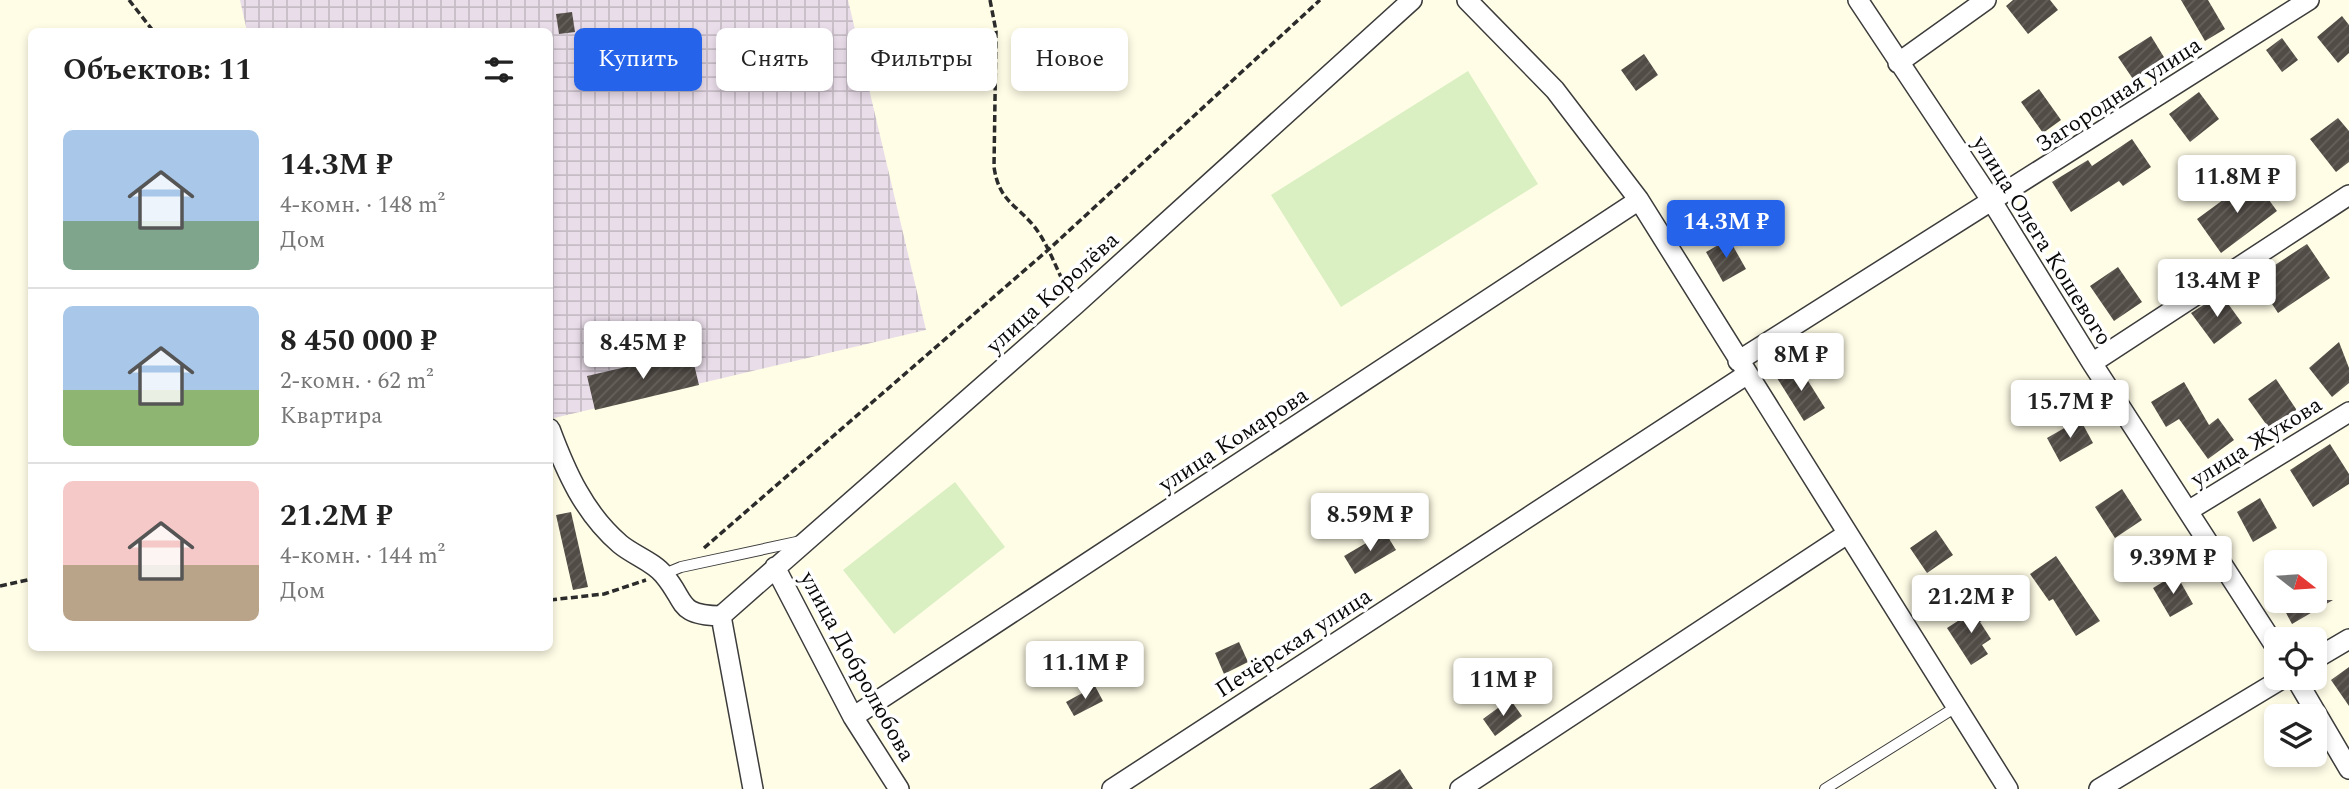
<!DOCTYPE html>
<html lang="ru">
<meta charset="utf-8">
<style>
body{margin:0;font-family:Spectral,serif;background:#f6f6f6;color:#222;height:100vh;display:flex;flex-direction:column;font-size:26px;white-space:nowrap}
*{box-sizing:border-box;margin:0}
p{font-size:23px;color:#767676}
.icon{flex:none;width:38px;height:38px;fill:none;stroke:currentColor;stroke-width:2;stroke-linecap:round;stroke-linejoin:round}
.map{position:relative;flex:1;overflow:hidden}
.details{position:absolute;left:28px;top:28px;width:525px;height:623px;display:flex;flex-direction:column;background:#fff;border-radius:10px;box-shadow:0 4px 10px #0003}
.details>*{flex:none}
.banner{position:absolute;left:574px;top:28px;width:665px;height:63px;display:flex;gap:14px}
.needle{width:46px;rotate:107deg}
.controls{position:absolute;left:2264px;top:550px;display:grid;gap:14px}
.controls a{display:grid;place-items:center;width:63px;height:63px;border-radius:10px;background:#fff;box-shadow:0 4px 10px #0003;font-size:35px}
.price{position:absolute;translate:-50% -60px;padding:0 16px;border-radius:7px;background:#fff;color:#222;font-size:23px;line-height:46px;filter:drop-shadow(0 2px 4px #0008)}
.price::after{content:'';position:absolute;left:50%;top:42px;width:21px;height:16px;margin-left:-10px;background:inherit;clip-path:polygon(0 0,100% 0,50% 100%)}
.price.active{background:#2563eb;color:#fff}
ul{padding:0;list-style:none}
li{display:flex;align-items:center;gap:21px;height:175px;padding:0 35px}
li+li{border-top:2px solid #e0e0e0}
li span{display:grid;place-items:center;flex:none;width:196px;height:140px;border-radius:10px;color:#555}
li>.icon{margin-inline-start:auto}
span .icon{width:84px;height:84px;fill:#fffc;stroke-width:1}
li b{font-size:30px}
h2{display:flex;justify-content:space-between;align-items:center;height:84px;padding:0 35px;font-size:30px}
.pill{padding:0 24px;border-radius:10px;background:#fff;box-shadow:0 4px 10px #0003;font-size:24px;line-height:63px}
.pill.active{background:#2563eb;color:#fff}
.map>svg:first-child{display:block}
</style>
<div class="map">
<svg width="2349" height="789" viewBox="0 0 2349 789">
<defs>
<pattern id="industrial-grid" width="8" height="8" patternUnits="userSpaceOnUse" patternTransform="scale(1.75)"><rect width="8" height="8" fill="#e9dde9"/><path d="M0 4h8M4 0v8" fill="none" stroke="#c6bcc6"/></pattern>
<pattern id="building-hatch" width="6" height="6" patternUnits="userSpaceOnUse" patternTransform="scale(1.75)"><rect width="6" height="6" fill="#524c46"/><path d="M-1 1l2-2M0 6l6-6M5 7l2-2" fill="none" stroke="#66615c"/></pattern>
</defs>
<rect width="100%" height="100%" fill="#fffde6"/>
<!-- industrial -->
<path fill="url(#industrial-grid)" d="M240,0H848L926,330L550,419V32L247,31Z"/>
<!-- pitch -->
<path fill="#daefc2" d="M1468,71L1538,184L1341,307L1271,195Z
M955,482L1005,547L894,634L843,570Z"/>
<!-- building -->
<path fill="url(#building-hatch)" d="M2013,0H2050L2058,10L2028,34L2006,6Z
M2181,0H2208L2225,29L2205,41Z
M572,12L575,32L559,34L556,14Z
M2342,16L2349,25V53L2338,63L2317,37Z
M2151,36L2167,62L2135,82L2118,57Z
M2282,38L2298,60L2282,72L2266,50Z
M1644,54L1658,75L1636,91L1621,70Z
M2039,89L2061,120L2043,133L2021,102Z
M2199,92L2219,119L2190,142L2169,114Z
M2338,118L2349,131V162L2336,172L2310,139Z
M2132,139L2151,167L2123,186L2119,181L2071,212L2052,182L2088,160L2092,166Z
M2253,178L2277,211L2221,253L2197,219Z
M1729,239L1746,269L1723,282L1706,252Z
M2307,244L2330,278L2278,313L2255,278Z
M2118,267L2142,302L2114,321L2090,286Z
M2221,294L2242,323L2214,344L2191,313Z
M2339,342L2349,368V383L2332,397L2309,368Z
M691,352L699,385L595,410L587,376Z
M1798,365L1825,408L1804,421L1777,378Z
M2276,379L2298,412L2271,431L2248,399Z
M2184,382L2209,425L2218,418L2234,440L2208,459L2179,419L2166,427L2151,402Z
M2080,419L2093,443L2060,462L2047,438Z
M2330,444L2349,474V484L2313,507L2290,470Z
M2122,489L2142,520L2115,538L2095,507Z
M2260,498L2277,528L2253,542L2237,512Z
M571,512L588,587L573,590L556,515Z
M1936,530L1953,555L1927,573L1910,548Z
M1385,532L1396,550L1355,574L1344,556Z
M2056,556L2100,621L2076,636L2053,599L2049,601L2030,574Z
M2176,574L2193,604L2170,617L2153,588Z
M2279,600H2333L2292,624Z
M1981,606L1988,617L1980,622L1991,639L1982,645L1988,654L1971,665L1947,628Z
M1239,642L1248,662L1224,674L1215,653Z
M2349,667V706L2331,680Z
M1095,686L1103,701L1074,716L1066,702Z
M1510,699L1522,716L1495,736L1483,719Z
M1400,769L1413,789H1369Z"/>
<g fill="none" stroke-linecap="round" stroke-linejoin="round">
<defs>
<path id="service" d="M664,574L681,567L801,541
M1825,789L1956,707"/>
<path id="minor" d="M1467,0L1555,90L1639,200L2008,789
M1858,0L1993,203L2092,363L2277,649
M1898,63L1986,0
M1738,361L2309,0
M2092,363L2349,195
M550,429C566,472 584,513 620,544C633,555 654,562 664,575C687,602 676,615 721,616
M2188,511L2349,412
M775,567L853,717L899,789
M721,616L1075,305L1412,0
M721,616L753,789
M2315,659L2349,639
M2295,677L2349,769
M853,717L1639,200
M1112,789L1746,375
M1460,789L1847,534
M2099,789L2285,677"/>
</defs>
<!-- service casing -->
<use href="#service" stroke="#3c3c3c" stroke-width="12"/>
<!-- minor casing -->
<use href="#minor" stroke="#3c3c3c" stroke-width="22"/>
<!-- path -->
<path stroke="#2b2b2b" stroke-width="3.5" stroke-dasharray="7 3.5" stroke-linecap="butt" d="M129,0L154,32
M990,0L996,31L994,167C999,200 1013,202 1033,225C1048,243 1056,269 1067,289
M704,548L1048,250L1320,0
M0,586L32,579
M550,600L604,594L646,580"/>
<!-- service -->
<use href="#service" stroke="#fff" stroke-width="10"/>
<!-- minor -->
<use href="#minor" stroke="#fff" stroke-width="19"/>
</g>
<g text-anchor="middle" stroke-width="7" stroke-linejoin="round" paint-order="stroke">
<!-- street labels -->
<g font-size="23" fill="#090909" stroke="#fff">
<text transform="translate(2118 94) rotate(-33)" y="8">Загородная улица</text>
<text transform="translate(2043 240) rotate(58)" y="8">улица Олега Кошевого</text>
<text transform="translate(1052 292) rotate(-42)" y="8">улица Королёва</text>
<text transform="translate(1233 439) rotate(-33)" y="8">улица Комарова</text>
<text transform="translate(2256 441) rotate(-32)" y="8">улица Жукова</text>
<text transform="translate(1293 642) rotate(-33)" y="8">Печёрская улица</text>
<text transform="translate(858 666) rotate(61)" y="8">улица Добролюбова</text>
</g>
</g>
</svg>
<div class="controls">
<a><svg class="needle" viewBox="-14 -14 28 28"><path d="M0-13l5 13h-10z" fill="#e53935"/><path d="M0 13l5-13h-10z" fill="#767676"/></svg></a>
<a><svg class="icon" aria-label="locate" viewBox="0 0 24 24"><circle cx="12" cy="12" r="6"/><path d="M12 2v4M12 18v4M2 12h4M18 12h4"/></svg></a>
<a><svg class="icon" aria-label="layers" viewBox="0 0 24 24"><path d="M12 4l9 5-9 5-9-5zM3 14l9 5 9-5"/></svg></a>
</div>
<b class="price" style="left:2237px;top:215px">11.8M ₽</b>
<b class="price active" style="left:1726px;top:260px">14.3M ₽</b>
<b class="price" style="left:2217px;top:319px">13.4M ₽</b>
<b class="price" style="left:643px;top:381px">8.45M ₽</b>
<b class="price" style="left:1801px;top:393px">8M ₽</b>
<b class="price" style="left:2070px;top:440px">15.7M ₽</b>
<b class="price" style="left:1370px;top:553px">8.59M ₽</b>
<b class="price" style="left:2173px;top:596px">9.39M ₽</b>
<b class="price" style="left:1971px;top:635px">21.2M ₽</b>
<b class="price" style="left:1085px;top:701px">11.1M ₽</b>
<b class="price" style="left:1503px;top:718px">11M ₽</b>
<div class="banner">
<a class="pill active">Купить</a>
<a class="pill">Снять</a>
<a class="pill">Фильтры</a>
<a class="pill">Новое</a>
</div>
<section class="details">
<h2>Объектов: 11<svg class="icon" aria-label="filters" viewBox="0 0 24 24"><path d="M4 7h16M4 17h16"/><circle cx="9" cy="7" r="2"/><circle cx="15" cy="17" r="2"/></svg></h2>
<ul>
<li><span style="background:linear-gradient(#a9c7e8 65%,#7fa58c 0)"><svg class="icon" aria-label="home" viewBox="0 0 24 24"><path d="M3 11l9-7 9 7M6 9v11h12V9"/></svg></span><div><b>14.3M ₽</b><p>4-комн. · 148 m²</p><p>Дом</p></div></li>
<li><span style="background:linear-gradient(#a9c7e8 60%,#8fb573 0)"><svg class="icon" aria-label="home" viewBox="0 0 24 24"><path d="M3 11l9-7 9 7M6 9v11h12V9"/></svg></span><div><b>8 450 000 ₽</b><p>2-комн. · 62 m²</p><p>Квартира</p></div></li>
<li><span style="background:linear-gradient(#f6c9c9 60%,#b9a48a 0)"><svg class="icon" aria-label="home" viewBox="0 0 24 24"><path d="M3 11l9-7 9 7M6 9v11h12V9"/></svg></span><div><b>21.2M ₽</b><p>4-комн. · 144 m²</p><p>Дом</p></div></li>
</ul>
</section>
</div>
